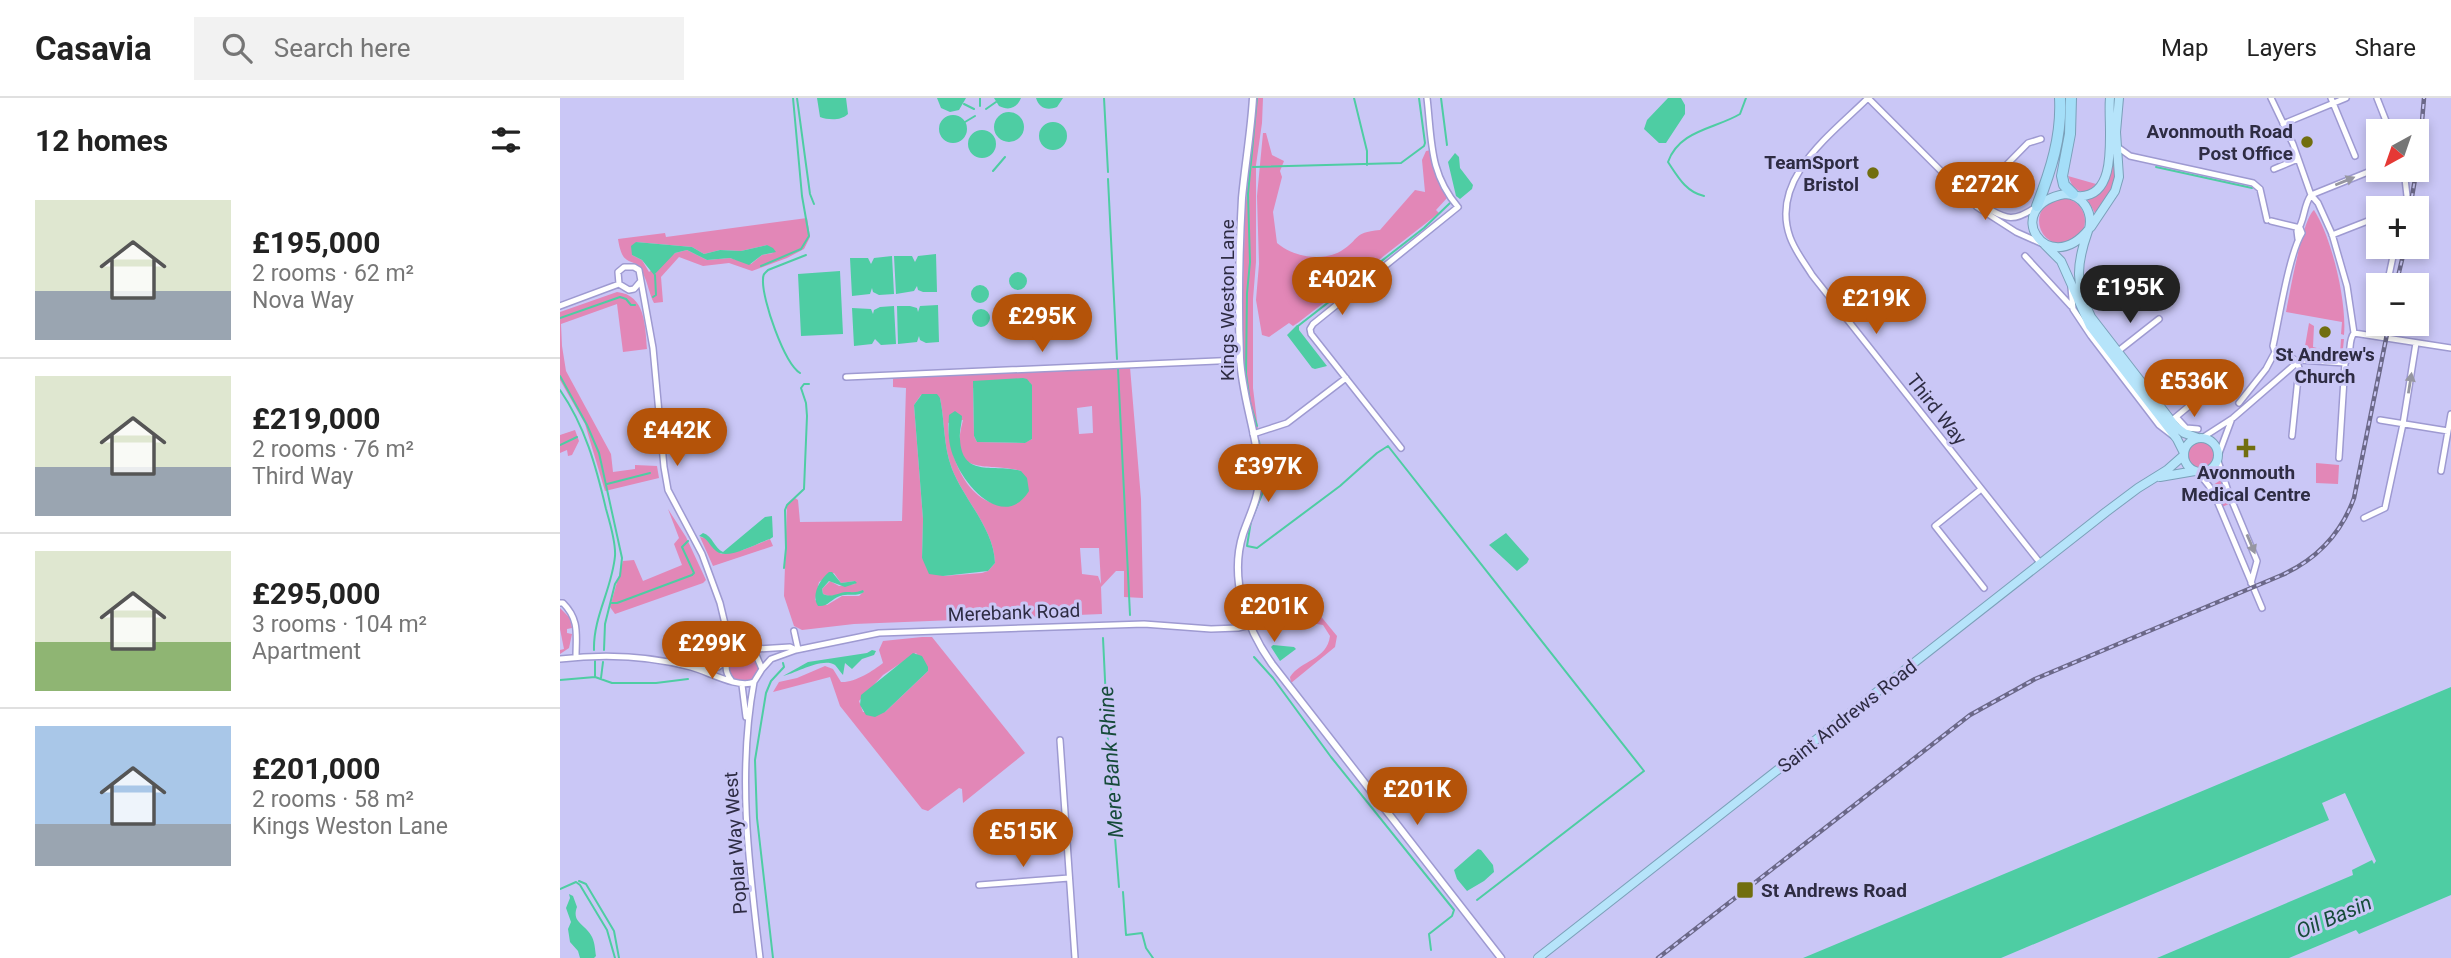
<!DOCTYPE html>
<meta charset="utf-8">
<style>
body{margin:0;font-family:Roboto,sans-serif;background:#f2f2f2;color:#222;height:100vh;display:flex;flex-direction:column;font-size:26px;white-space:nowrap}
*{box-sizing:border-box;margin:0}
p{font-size:23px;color:#767676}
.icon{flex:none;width:38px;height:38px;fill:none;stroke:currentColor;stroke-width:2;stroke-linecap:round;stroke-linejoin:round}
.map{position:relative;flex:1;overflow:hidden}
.side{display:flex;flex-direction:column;background:#fff;width:560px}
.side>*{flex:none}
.needle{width:46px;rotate:220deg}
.buttons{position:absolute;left:1806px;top:21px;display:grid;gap:14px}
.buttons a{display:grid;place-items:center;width:63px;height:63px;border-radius:0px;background:#fff;box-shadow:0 4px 10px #0003;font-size:35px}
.price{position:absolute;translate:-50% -60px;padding:0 16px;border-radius:24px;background:#b45309;color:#fff;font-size:23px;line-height:46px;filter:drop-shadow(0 2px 4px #0008)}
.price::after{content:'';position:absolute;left:50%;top:42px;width:21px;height:16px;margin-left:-10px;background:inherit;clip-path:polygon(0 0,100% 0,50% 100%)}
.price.on{background:#222;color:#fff}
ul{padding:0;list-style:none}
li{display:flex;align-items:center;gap:21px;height:175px;padding:0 35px}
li+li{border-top:2px solid #e0e0e0}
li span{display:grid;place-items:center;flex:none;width:196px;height:140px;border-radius:0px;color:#555}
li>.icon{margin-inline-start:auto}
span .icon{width:84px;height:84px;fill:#fffc;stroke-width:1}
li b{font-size:30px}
h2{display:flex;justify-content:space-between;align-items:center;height:84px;padding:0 35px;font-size:30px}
header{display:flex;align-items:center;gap:42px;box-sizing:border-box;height:98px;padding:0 35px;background:#fff;border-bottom:2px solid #e0e0e0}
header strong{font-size:33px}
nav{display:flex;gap:38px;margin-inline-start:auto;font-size:24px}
.search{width:490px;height:63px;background:#f2f2f2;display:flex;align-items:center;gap:18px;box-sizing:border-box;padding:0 24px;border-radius:0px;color:#767676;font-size:26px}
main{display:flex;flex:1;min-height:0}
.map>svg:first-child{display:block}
</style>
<header>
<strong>Casavia</strong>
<div class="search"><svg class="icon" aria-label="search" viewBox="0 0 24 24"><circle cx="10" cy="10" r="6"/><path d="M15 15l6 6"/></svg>Search here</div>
<nav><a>Map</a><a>Layers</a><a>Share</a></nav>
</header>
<main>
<section class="side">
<h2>12 homes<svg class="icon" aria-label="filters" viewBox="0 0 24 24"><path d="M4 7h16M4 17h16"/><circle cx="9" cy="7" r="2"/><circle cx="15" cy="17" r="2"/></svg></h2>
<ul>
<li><span style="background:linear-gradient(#dfe7d0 65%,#9aa5b1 0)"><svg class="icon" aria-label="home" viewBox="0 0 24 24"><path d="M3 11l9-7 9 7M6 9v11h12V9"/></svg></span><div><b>£195,000</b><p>2 rooms · 62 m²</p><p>Nova Way</p></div></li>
<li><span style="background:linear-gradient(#dfe7d0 65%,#9aa5b1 0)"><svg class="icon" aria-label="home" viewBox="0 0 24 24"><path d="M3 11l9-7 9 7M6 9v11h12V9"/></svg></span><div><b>£219,000</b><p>2 rooms · 76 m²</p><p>Third Way</p></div></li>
<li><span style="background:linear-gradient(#dfe7d0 65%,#8fb573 0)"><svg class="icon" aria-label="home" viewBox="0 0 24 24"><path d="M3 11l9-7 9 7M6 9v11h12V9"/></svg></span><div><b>£295,000</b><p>3 rooms · 104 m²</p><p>Apartment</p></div></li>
<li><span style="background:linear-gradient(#a9c7e8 70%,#9aa5b1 0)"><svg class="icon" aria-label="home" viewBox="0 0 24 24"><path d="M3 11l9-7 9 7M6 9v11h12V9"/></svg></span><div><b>£201,000</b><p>2 rooms · 58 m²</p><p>Kings Weston Lane</p></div></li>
</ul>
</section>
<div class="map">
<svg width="1891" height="860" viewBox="0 0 1891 860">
<rect width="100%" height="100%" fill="#cac7f6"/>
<!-- green -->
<path fill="#e287b7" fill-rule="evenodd" d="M694,0H703L702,25L696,67V164L693,201V290L698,331L693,327L682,264V227L685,117Z
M1552,1L1556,2L1557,73L1553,88L1536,117L1527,101L1546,85Z
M703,35H706L712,57L724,63L720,73L722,79L713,114L717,145C733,159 762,164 781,153C801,141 791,135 820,132L855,92L865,94L862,62L866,53L871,52L874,71L887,100L876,112L879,115L739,224L733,228L729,225L709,239L702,237L696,202L699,166L697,98Z
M1508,78L1536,86L1529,93H1519L1512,87Z
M1479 123a23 23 0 1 1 46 0a23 23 0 1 1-46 0Z
M1754,112C1772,140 1787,204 1784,237L1781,236L1782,224L1726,214C1730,195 1742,122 1754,112Z
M247,120L250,139L244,151L227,160L192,173L169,165L143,168L119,159L101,179L103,204L94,205C89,196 88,184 82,174C73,156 63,173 58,141L105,135L106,139ZM76,144L132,149L144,156L160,152L181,153L207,147L213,155L202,157L191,166L170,160L147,162L127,152L115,155L89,174L82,162L72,157Z
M57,194C86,197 85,228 87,251L63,254L57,206L1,226L2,248L6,273L51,356L53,374L75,371V367L97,368L99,380L45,393L25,326L0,282V214Z
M1749,225L1754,228L1753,249L1780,256L1781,241H1784L1782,260L1744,254Z
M570,269L581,401L583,500L564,499V473H556L541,489L542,516L294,526L242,532L234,528L224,498L227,407L235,400L238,402L240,424L342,423L346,290L333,289V279ZM470,284L472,341L464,345L417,344L414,338L413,290ZM371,296L380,300C385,324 383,347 392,371C405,403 434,431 435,465L428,473L422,475L383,478L362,460L363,421L354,307L361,297ZM532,308L533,335L519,336L517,310ZM403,322C387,382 427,363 461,373L455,406C411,415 389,362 388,325ZM520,450H539L541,486L538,478L522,476ZM274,475L281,485L295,483V486L279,488L270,483L262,491L263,496L272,499L304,493L299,498H282L267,507L255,502L259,484Z
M15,332L19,343L12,357L8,358L7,352L0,355V337Z
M1628 357a13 13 0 1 1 26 0a13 13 0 1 1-26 0Z
M1756,365L1779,367L1778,386L1756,385Z
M1661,382L1671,405L1662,409L1653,387Z
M108,411L126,439L146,482L143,485L55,516L50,509L63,463L74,462L83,483L122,467L114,446L119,440Z
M140,439L145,440L161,456L183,452L210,441L213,448L153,468Z
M731,496H740L745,499L777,538L775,549L731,585L730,579C741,562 767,562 770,538L763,527L733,522L718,516V505Z
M0,510L10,520L12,530L7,531V535L12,536L9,550L0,556V552L4,551L0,531Z
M362,539H372L465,655L403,705L402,691L399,690L368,713L362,711L280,608L270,579L213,594L219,584L237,580L265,568L273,571L281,584C294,585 313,573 323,565L319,552L323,543ZM356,555L368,573L325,614H303L299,603L323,577Z
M169 569a15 15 0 1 1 30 0a15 15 0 1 1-30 0Z"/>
<!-- water -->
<path fill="#4ecda3" d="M257,0H286L288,16C281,23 268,22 260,19Z
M377,0H406L399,12L390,14L381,10Z
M434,0H461C457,10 449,13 439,8Z
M476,0H503L497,9C487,13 479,10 476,0Z
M1108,0H1121L1125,7V16L1106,45H1099L1084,31L1087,22Z
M434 29a15 15 0 1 1 30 0a15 15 0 1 1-30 0Z
M379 31a14 14 0 1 1 28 0a14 14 0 1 1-28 0Z
M479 38a14 14 0 1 1 28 0a14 14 0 1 1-28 0Z
M408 46a14 14 0 1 1 28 0a14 14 0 1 1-28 0Z
M895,55L899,59L900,70L913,87L912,91L900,101L896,98L888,64Z
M76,144L132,149L144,156L160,152L181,153L207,147L213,150L216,154L202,157L189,167L170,160L147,162L127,152L115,155L94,177L82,162L72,157L71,148Z
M376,156L377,194H363L358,192L357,188L354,193L336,196L334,158H352L355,164L358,158Z
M332,158L334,196L319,197L313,194L312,190L310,196L292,198L290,160H308L311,166L314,160Z
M280,173L283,236L241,238L238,176Z
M449 183a9 9 0 1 1 18 0a9 9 0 1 1-18 0Z
M411 196a9 9 0 1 1 18 0a9 9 0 1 1-18 0Z
M450 205a9 9 0 1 1 18 0a9 9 0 1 1-18 0Z
M378,207L379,244L366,245L360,242L359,238L357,244L338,246L337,208H350L357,210L358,214L360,208Z
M334,208L336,246L321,247L315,241L312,246L294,248L292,210L311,211L313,216L314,212L320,209Z
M412 220a9 9 0 1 1 18 0a9 9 0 1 1-18 0Z
M737,227L739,228V232L767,268L755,271L752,270L727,237Z
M463,280L467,281L472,287V341L465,345L417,344L414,338L413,283Z
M362,296H377L380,300C385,324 383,347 392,371C405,403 434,431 435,465L428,473L383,478L369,476L362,460L363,421L354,307Z
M395,313L402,318C402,326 399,333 400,341C402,381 434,365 461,373L467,380L469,393C444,433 404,388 394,360C388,346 388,332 389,317Z
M212,418L213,439L210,441C197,445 167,463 156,453C149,447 148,440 139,438L143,435C153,438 154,450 163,454L205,419Z
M946,435L969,461L967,465L957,473L929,447Z
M269,474H272L281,485L295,483L297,485L285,489L269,483L262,491L263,496C273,500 277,495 286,494C293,494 296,495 303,492L304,494C297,499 289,495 280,498C271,501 268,509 258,508C251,498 259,482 269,474Z
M736,502L743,507L746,517L722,513V508Z
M713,547L734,549L736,551L720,563L711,549Z
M312,552L316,553L314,557L302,561L292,571L285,565L283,577C280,574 278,570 275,567C262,559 235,576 223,578L248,564L307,555Z
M353,555L362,558L368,569V573L325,614L315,619L306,617L300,607L301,597Z
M1891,589V797L1799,836L1796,832L1729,860H1597L1793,777L1792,772L1812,762L1814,766L1816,763L1785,695L1762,705L1769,722L1441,860H1243Z
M918,751L921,752L933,767L934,774L924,783L907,793L897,781L894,772Z
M9,796L13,798L17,809C11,825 26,826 32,839C35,845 35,852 36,858L34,860H20L18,853L10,844L8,831L11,824L6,810L10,800Z"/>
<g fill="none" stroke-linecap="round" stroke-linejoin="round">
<!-- stream -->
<path stroke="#4ecda3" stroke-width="2" d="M237,0L250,96L254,106
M420,0V8
M544,0L548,74
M794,0L807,53V67
M881,0L887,47
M404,6L414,11
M426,11L436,4
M405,24L415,18
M693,69L841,65L864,48L865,45L859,0
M1596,69L1692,90
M433,73L445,59
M548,81L557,261
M1144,98C1126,94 1118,79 1108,64C1119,32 1155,31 1180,16L1186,0
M201,168L241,151L249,138L242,98L233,0
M93,199L96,197L95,177
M0,220L60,199L66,201L71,207H75
M738,228L864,130L890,105
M558,271L570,517
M240,275C224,265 202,201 203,182C203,176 204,176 208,172L246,157
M0,278L27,327L39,355L62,460L60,478L55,486L45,526L44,552
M0,292C25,328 36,368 46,411C50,425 56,444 55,458C52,491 33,519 34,552
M697,328L690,304L686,276L687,195L690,164L688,96L697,0
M699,343L705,389L691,423L687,448L697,450L780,388L817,355L828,348L1084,673L917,802
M0,347L17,339
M47,386L90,375
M224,470L226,450L225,412L227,407L244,391L247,318L246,305L241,290L244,286H249
M52,505H57L132,477L134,475L122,449L128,443
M543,540L549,665L559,789
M694,559L713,580L771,659L894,812L892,818L869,836L871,852
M35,579V563
M41,580L43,564
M0,582L35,579L52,585H96L128,581
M19,783L26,786L54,833L59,860
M0,791L16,784L20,787L47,832L55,860
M563,794L566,837L582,835L586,850L593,860
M213,860L197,720L195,662L206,595L211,583L224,569L223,565"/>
<defs>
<path id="minor" d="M1711,0L1733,46L1751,97L1758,105L1772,136L1787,188L1794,235
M1771,0L1795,58
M1817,0L1830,33
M1723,26L1786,0
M1559,50L1570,58L1693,85L1700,91L1707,122
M1714,71L1738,61
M1411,103L1468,45L1481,41
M1414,104C1442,115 1446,130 1476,109
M1843,110L1847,98L1844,72
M1711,123L1740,130
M1772,137L1818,119
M1738,141L1737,133C1745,123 1743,108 1751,97L1818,70
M1465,158L1511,208
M59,186L58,174L64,169H74L79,172L93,250L104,369L108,392L142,456L160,505L172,555
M59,186L69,192L74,191L80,184
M1827,187L1835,149
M1511,190L1513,211L1531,238L1599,327L1612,337
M0,208L59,186
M1794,235L1891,250
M1817,238L1819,226
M1557,254L1599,221
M1715,254L1730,258L1737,264
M286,279L680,262
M1679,305L1706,271L1715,254L1713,248C1719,221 1729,156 1742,135L1740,130
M1616,319L1626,330L1638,331
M1820,322L1888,333
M1611,323L1640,299
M693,336L727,325L786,280
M1732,338L1739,270L1737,264
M1642,340L1673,320L1740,262L1785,265
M841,350L751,236L750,231L753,226L898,109C869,75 872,43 867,0
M1658,358L1671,323
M1657,360L1669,396L1697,463L1691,485
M1779,360L1785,265C1793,257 1787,244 1794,235
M1637,373L1649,388L1655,398L1702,510
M1881,373L1891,316
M1420,392L1375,428L1424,490
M1804,420L1825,410L1843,326L1856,245
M1481,466L1252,177C1244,164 1235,153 1230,139C1209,80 1273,35 1308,0L1417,109L1456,134L1483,146
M0,505H3C20,522 16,537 16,559
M169,532L179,552
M234,533L238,551
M0,561C43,556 90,558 131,569C149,574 178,591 194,584L202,571L196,557L189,552
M141,569H158L166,563
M202,571L211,561L236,552L319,535L584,526L651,531L678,530L690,527
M171,582C162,570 166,558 179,552L230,549L236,552
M194,584C177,676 189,768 200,860
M182,587L186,619
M500,642L515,860
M419,787L509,780"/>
<path id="tertiary" d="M693,0C691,34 685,67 682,100C679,153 678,207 680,260C682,301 699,340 699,380C699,400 689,418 683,436C669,480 686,530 712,566L941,860"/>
<path id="trunk" d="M1505,96C1523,97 1533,114 1529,131C1487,183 1439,108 1505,96Z
M1517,98C1562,102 1547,26 1550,0
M1531,129L1555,93L1559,79L1556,34L1559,0
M1528,133C1516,167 1515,186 1531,219L1616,329L1624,335L1638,340
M1485,147L1501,163L1530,228L1617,341L1624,355
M1624 357a17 17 0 1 1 34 0a17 17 0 1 1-34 0Z
M1600,379L1635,373
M978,860L1546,414L1578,390L1607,372L1624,357"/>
<path id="motorway" d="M1511,0L1510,36L1502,78L1504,87L1513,96
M1477,108C1491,72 1502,38 1500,0"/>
</defs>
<!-- minor casing -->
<use href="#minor" stroke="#9e9ad1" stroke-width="8"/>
<!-- tertiary casing -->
<use href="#tertiary" stroke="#9e9ad1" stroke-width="9"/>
<!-- trunk casing -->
<use href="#trunk" stroke="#7ba0b9" stroke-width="10"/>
<!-- motorway casing -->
<use href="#motorway" stroke="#7ba0b9" stroke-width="12"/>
<!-- minor -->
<use href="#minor" stroke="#fff" stroke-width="5"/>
<!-- tertiary -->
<use href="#tertiary" stroke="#fff" stroke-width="6"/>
<!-- trunk -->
<use href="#trunk" stroke="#b6e4fa" stroke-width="8"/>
<!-- motorway -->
<use href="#motorway" stroke="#a4def8" stroke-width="10"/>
<defs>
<path id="rail" d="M1850,110L1859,58L1864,0
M1836,187L1845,149
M1098,860L1410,617L1475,581L1722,477C1757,461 1781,436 1794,400L1829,226"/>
</defs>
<!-- rail casing -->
<use href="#rail" stroke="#6b6888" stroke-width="4.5"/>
<!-- rail -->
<use href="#rail" stroke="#cac7f6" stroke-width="2" stroke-dasharray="5" stroke-linecap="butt"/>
</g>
<!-- one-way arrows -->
<defs><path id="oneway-solid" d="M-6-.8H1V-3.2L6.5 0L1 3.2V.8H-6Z" transform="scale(1.75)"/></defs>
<g fill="#9696a1">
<use href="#oneway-solid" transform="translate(1785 83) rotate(-22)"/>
<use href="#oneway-solid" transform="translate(1850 285) rotate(-81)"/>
<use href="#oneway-solid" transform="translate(1691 446) rotate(67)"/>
</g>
<!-- markers -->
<g fill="#716e0f" stroke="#cac7f6" stroke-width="2.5">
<circle cx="1747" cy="44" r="7"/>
<circle cx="1313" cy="75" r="7"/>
<circle cx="1765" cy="234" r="7"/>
<path d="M1682.5 339.5h7v7h7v7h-7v7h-7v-7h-7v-7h7z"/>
<rect x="1176" y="783" width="18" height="18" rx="3.5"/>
</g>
<g text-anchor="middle" stroke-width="6" stroke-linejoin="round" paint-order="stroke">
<!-- poi labels -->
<g font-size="19" font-weight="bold" fill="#2e2c43" stroke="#cac7f6" text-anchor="end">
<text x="1733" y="40">Avonmouth Road<tspan x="1733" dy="22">Post Office</tspan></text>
<text x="1299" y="71">TeamSport<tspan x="1299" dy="22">Bristol</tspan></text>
<text x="1765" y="263" text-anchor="middle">St Andrew's<tspan x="1765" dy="22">Church</tspan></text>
<text x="1686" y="381" text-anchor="middle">Avonmouth<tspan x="1686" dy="22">Medical Centre</tspan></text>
<text x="1201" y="799" text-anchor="start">St Andrews Road</text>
</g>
<!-- street labels -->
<g font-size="19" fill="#2e2c43" stroke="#cac7f6">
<text transform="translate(667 202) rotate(-90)" y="7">Kings Weston Lane</text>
<text transform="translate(1377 311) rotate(52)" y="7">Third Way</text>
<text transform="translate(454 514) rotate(-2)" y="7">Merebank Road</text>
<text transform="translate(1287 618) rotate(-38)" y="7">Saint Andrews Road</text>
<text transform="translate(175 745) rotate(-94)" y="7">Poplar Way West</text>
</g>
<!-- water labels -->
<g font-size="21" font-style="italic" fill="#164b3a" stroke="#cac7f6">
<text transform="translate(551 664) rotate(-94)" y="7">Mere Bank Rhine</text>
<text transform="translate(1774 819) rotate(-23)" y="7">Oil Basin</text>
</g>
</g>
</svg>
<div class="buttons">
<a><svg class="needle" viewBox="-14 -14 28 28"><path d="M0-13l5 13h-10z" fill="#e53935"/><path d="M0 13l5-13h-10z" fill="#767676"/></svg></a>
<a>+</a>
<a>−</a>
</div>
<b class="price" style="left:1425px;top:124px">£272K</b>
<b class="price" style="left:782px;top:219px">£402K</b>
<b class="price on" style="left:1570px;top:227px">£195K</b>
<b class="price" style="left:1316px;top:238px">£219K</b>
<b class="price" style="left:482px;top:256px">£295K</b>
<b class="price" style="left:1634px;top:321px">£536K</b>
<b class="price" style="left:117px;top:370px">£442K</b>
<b class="price" style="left:708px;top:406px">£397K</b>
<b class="price" style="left:714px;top:546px">£201K</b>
<b class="price" style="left:152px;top:583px">£299K</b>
<b class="price" style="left:857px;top:729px">£201K</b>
<b class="price" style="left:463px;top:771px">£515K</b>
</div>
</main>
